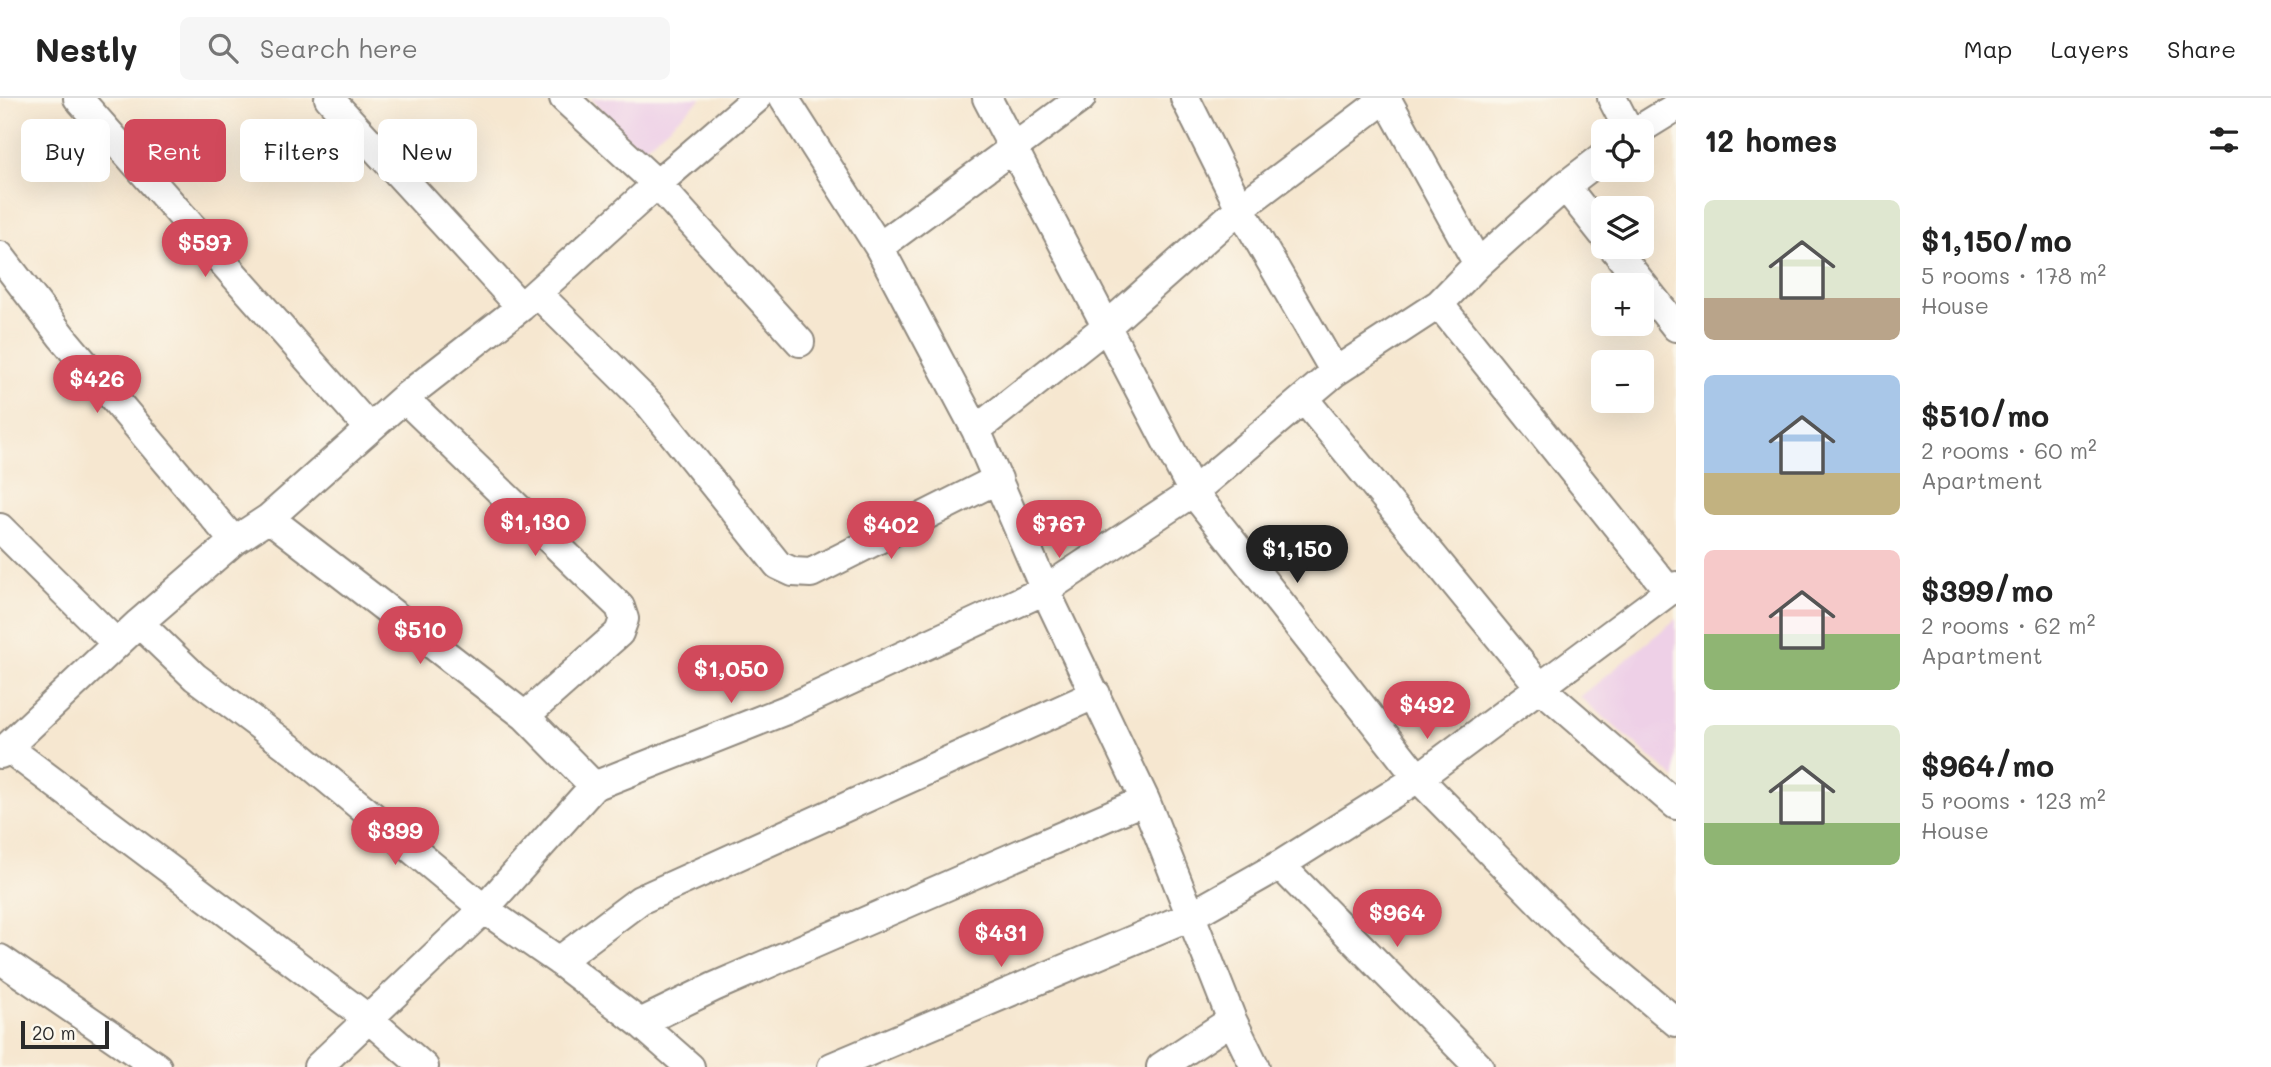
<!DOCTYPE html>
<meta charset="utf-8">
<style>
body{margin:0;font-family:Mali,sans-serif;background:#f6f6f6;color:#222;height:100vh;display:flex;flex-direction:column;font-size:26px;white-space:nowrap}
*{box-sizing:border-box;margin:0}
p{font-size:23px;color:#767676}
.icon{flex:none;width:38px;height:38px;fill:none;stroke:currentColor;stroke-width:2;stroke-linecap:round;stroke-linejoin:round}
.map{position:relative;flex:1;overflow:hidden}
.sheet{display:flex;flex-direction:column;background:#fff;width:595px}
.sheet>*{flex:none}
.hud{position:absolute;left:21px;top:21px;width:665px;height:63px;display:flex;gap:14px}
.fabs{position:absolute;left:1591px;top:21px;display:grid;gap:14px}
.fabs a{display:grid;place-items:center;width:63px;height:63px;border-radius:10px;background:#fff;box-shadow:0 7px 28px #0002;font-size:35px}
.scale{position:absolute;left:21px;bottom:18px;width:88px;box-sizing:border-box;padding-left:7px;border:4px solid #2b2b2b;border-top:0;font-size:19px;line-height:24px;white-space:nowrap;color:#2b2b2b;-webkit-text-stroke:5px #fbf7ec;paint-order:stroke}
.price{position:absolute;translate:-50% -60px;padding:0 16px;border-radius:24px;background:#d1495b;color:#fff;font-size:23px;line-height:46px;filter:drop-shadow(0 2px 4px #0008)}
.price::after{content:'';position:absolute;left:50%;top:42px;width:21px;height:16px;margin-left:-10px;background:inherit;clip-path:polygon(0 0,100% 0,50% 100%)}
.price.on{background:#222;color:#fff}
ul{padding:0;list-style:none}
li{display:flex;align-items:center;gap:21px;height:175px;padding:0 28px}
li span{display:grid;place-items:center;flex:none;width:196px;height:140px;border-radius:10px;color:#555}
li>.icon{margin-inline-start:auto}
span .icon{width:84px;height:84px;fill:#fffc;stroke-width:1}
li b{font-size:30px}
h2{display:flex;justify-content:space-between;align-items:center;height:84px;padding:0 28px;font-size:30px}
.tag{padding:0 24px;border-radius:10px;background:#fff;box-shadow:0 7px 28px #0002;font-size:24px;line-height:63px}
.tag.on{background:#d1495b;color:#fff}
header{display:flex;align-items:center;gap:42px;box-sizing:border-box;height:98px;padding:0 35px;background:#fff;border-bottom:2px solid #e0e0e0}
header strong{font-size:33px}
nav{display:flex;gap:38px;margin-inline-start:auto;font-size:24px}
.search{width:490px;height:63px;background:#f6f6f6;display:flex;align-items:center;gap:18px;box-sizing:border-box;padding:0 24px;border-radius:10px;color:#767676;font-size:26px}
main{display:flex;flex:1;min-height:0}
.map>svg:first-child{display:block}
</style>
<header>
<strong>Nestly</strong>
<div class="search"><svg class="icon" aria-label="search" viewBox="0 0 24 24"><circle cx="10" cy="10" r="6"/><path d="M15 15l6 6"/></svg>Search here</div>
<nav><a>Map</a><a>Layers</a><a>Share</a></nav>
</header>
<main>
<div class="map">
<svg width="1676" height="969" viewBox="0 0 1676 969">
<rect width="100%" height="100%" fill="#fbf7ec"/>
<filter id="ink" filterUnits="userSpaceOnUse"><feTurbulence type="fractalNoise" baseFrequency=".0143" numOctaves="2"/><feDisplacementMap in="SourceGraphic" scale="14" xChannelSelector="R" yChannelSelector="G"/><feConvolveMatrix kernelMatrix="1 2 1 2 8 2 1 2 1" color-interpolation-filters="sRGB"/></filter>
<filter id="wash" filterUnits="userSpaceOnUse"><feTurbulence type="fractalNoise" baseFrequency=".00686" numOctaves="4" result="noise"/><feDisplacementMap in="SourceGraphic" scale="28" xChannelSelector="R" yChannelSelector="G"/><feGaussianBlur stdDeviation="1.57" result="paint"/><feColorMatrix in="noise" values="0 0 0 0 0 0 0 0 0 0 0 0 0 0 0 0 0 1.4 0 .05"/><feComposite in="paint" operator="in"/></filter>
<g filter="url(#wash)">
<rect width="100%" height="100%" fill="#f6e7d0"/>
<!-- built -->
<path fill="#eed0e7" d="M591,0H702L639,54Z
M1676,521V681L1580,599Z"/>
</g>
<g filter="url(#ink)">
<g fill="none" stroke-linecap="round" stroke-linejoin="round">
<defs>
<path id="street" d="M78,0L369,330
M329,0L521,209
M564,0L657,86L800,244
M784,0L879,149L976,332L1045,492L1145,702L1232,922L1255,969
M987,0L1193,394L1418,680L1571,836L1676,924
M1185,0L1240,110L1335,274
M1386,0L1478,166
M1612,0L1629,33
M1637,33L1676,9
M1603,59L1565,88L1603,136
M1565,88L1478,166L1439,206L1669,493
M879,149L1081,0
M1613,149L1676,229
M0,158L62,239L234,443
M537,195L650,307L778,467L793,474L811,475L998,381
M404,300L620,509L624,521L619,535L525,618
M1304,301L1541,590L1676,707
M976,332L1107,228L1240,110L1386,0
M269,420L525,618L594,688
M0,430L117,546
M139,525L195,579L295,654L484,811L559,863L640,925L690,969
M8,650L370,922L424,969
M0,656L139,525L234,443L269,420L404,300L521,209L657,86L757,0
M1280,767L1479,969
M0,861L157,969
M559,863L640,802L1096,596
M640,925L714,889L1145,702
M318,969L484,811L594,688L786,612L1045,492L1193,394L1335,274L1439,206
M832,969L1190,818L1280,767L1418,680L1676,488
M1161,969L1232,922"/>
</defs>
<!-- street casing -->
<use href="#street" stroke="#90897e" stroke-width="32"/>
<!-- street -->
<use href="#street" stroke="#fff" stroke-width="28"/>
</g>
</g>
</svg>
<div class="fabs">
<a><svg class="icon" aria-label="locate" viewBox="0 0 24 24"><circle cx="12" cy="12" r="6"/><path d="M12 2v4M12 18v4M2 12h4M18 12h4"/></svg></a>
<a><svg class="icon" aria-label="layers" viewBox="0 0 24 24"><path d="M12 4l9 5-9 5-9-5zM3 14l9 5 9-5"/></svg></a>
<a>+</a>
<a>−</a>
</div>
<div class="scale">20 m</div>
<b class="price" style="left:205px;top:181px">$597</b>
<b class="price" style="left:97px;top:317px">$426</b>
<b class="price" style="left:535px;top:460px">$1,130</b>
<b class="price" style="left:1059px;top:462px">$767</b>
<b class="price" style="left:891px;top:463px">$402</b>
<b class="price on" style="left:1297px;top:487px">$1,150</b>
<b class="price" style="left:420px;top:568px">$510</b>
<b class="price" style="left:731px;top:607px">$1,050</b>
<b class="price" style="left:1427px;top:643px">$492</b>
<b class="price" style="left:395px;top:769px">$399</b>
<b class="price" style="left:1397px;top:851px">$964</b>
<b class="price" style="left:1001px;top:871px">$431</b>
<div class="hud">
<a class="tag">Buy</a>
<a class="tag on">Rent</a>
<a class="tag">Filters</a>
<a class="tag">New</a>
</div>
</div>
<section class="sheet">
<h2>12 homes<svg class="icon" aria-label="filters" viewBox="0 0 24 24"><path d="M4 7h16M4 17h16"/><circle cx="9" cy="7" r="2"/><circle cx="15" cy="17" r="2"/></svg></h2>
<ul>
<li><span style="background:linear-gradient(#dfe7d0 70%,#b9a48a 0)"><svg class="icon" aria-label="home" viewBox="0 0 24 24"><path d="M3 11l9-7 9 7M6 9v11h12V9"/></svg></span><div><b>$1,150/mo</b><p>5 rooms · 178 m²</p><p>House</p></div></li>
<li><span style="background:linear-gradient(#a9c7e8 70%,#c2b280 0)"><svg class="icon" aria-label="home" viewBox="0 0 24 24"><path d="M3 11l9-7 9 7M6 9v11h12V9"/></svg></span><div><b>$510/mo</b><p>2 rooms · 60 m²</p><p>Apartment</p></div></li>
<li><span style="background:linear-gradient(#f6c9c9 60%,#8fb573 0)"><svg class="icon" aria-label="home" viewBox="0 0 24 24"><path d="M3 11l9-7 9 7M6 9v11h12V9"/></svg></span><div><b>$399/mo</b><p>2 rooms · 62 m²</p><p>Apartment</p></div></li>
<li><span style="background:linear-gradient(#dfe7d0 70%,#8fb573 0)"><svg class="icon" aria-label="home" viewBox="0 0 24 24"><path d="M3 11l9-7 9 7M6 9v11h12V9"/></svg></span><div><b>$964/mo</b><p>5 rooms · 123 m²</p><p>House</p></div></li>
</ul>
</section>
</main>
